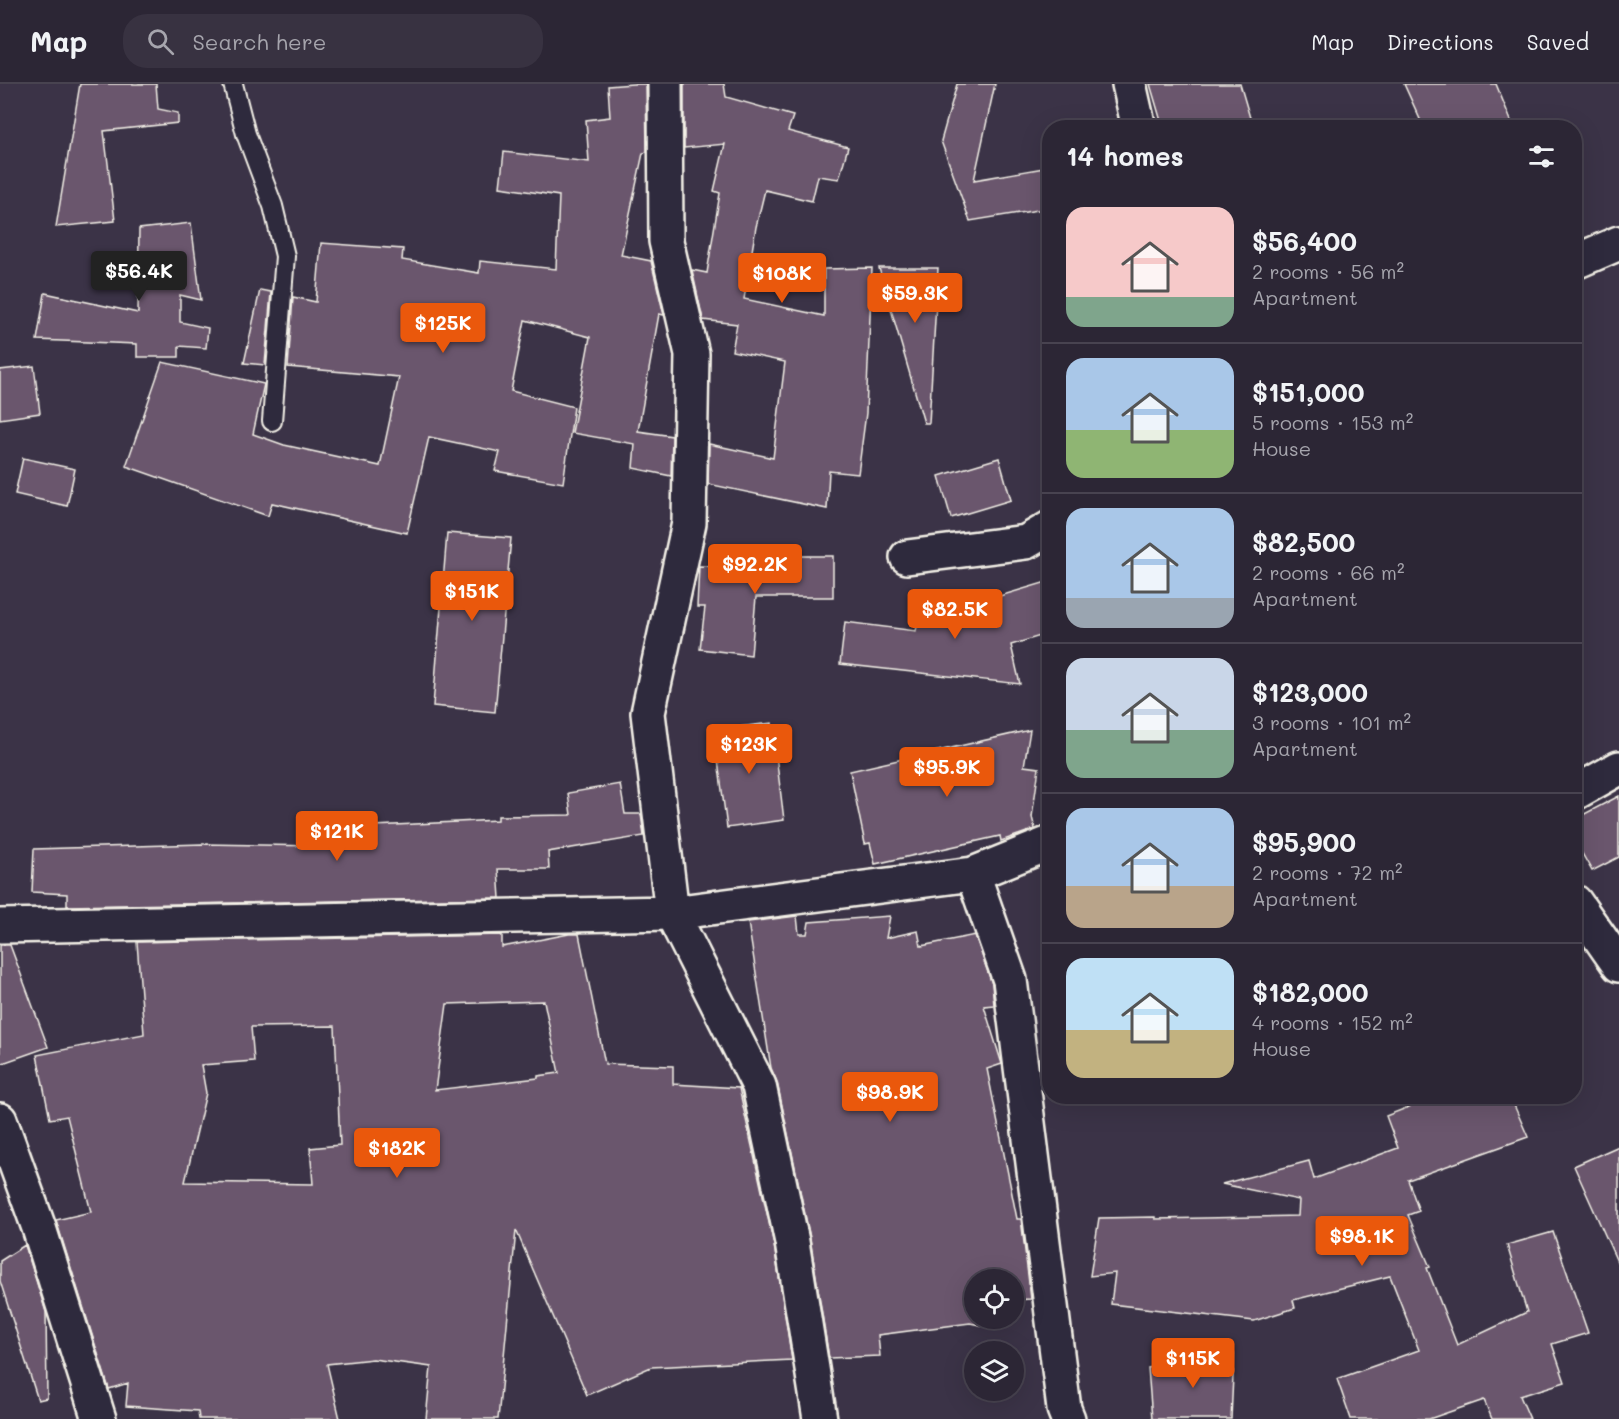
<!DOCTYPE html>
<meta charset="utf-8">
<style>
body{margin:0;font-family:Mali,sans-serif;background:#383241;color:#f1f3f6;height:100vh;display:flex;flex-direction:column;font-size:22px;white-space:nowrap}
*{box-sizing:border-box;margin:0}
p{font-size:20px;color:#a6a5ad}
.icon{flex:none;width:33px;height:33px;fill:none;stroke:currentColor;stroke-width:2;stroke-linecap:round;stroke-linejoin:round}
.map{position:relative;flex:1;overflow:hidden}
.panel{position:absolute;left:1042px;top:36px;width:540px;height:984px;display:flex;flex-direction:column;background:#2c2635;border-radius:24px;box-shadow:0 6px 24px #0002,0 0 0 2px #484350}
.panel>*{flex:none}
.tools{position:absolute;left:964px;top:1185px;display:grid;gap:12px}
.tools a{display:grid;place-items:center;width:60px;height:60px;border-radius:50%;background:#2c2635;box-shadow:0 6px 24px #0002,0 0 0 2px #484350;font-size:30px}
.price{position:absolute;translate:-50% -51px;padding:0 14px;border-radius:6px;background:#ea580c;color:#fff;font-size:20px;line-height:39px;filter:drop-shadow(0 2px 3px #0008)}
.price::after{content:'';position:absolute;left:50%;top:36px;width:18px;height:14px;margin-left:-9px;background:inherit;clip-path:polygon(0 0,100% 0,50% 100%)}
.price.on{background:#222;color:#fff}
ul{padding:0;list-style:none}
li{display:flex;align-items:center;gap:18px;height:150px;padding:0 24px}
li+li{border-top:2px solid #484350}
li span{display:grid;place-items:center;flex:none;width:168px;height:120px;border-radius:18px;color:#555}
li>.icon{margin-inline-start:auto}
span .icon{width:72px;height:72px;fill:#fffc;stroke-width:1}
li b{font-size:26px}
h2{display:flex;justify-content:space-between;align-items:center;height:72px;padding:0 24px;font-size:26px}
header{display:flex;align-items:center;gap:36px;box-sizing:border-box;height:84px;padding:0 30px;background:#2c2635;border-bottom:2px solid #484350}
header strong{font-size:28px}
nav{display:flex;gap:33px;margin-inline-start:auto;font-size:21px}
.search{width:420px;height:54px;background:#383241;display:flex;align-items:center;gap:15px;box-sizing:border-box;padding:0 21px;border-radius:24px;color:#a6a5ad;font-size:22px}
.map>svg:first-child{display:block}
</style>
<header>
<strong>Map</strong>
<div class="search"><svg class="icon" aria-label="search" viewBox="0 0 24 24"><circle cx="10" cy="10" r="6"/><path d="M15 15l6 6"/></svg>Search here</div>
<nav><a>Map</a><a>Directions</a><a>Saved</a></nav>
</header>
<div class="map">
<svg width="1619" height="1335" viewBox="0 0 1619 1335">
<rect width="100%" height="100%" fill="#3b3347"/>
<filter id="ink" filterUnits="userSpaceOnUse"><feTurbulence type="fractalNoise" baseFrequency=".0167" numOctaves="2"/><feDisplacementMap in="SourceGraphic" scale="12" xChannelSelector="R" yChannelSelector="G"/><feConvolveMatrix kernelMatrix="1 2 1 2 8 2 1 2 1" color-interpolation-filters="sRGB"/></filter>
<g filter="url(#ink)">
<!-- building -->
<path fill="#6b566d" stroke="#f4f1e8" stroke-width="1.5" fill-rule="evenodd" d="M80,0H156L158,25L178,29V39L104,47L115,137L56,143Z
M633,0H646L647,68L643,69L621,171L651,177L664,231L659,230L638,347L672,352L671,392L633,384L635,360L572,349L590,253L525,236L511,307L574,323L563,399L495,387L500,368L429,353L407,449L272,419L268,432L126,382L162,278L264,300L253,350L284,361L380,382L399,293L288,283L293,213L316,218L321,159L403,165L402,176L479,189L480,177L556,185L559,112L500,103L504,68L589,78L586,36L610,33L608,2Z
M684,0H724L726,13L793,32L788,47L848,63L839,95L818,92L812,117L765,106L756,143L744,215L824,232V185L872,184L866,329L858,390L829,387L827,425L708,400L709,360L773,374L785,278L732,267L737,240L703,236L692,186L707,189L720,109L714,107L725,60L684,64Z
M957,0H995L974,96L1050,83V124L970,137L941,57Z
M1150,0H1240L1253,44H1163Z
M1404,0H1496L1514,44H1424Z
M191,139L201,216L180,211V238L208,244L206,264L179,262V273H137V260L37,256L45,209L138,229L139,145Z
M879,184H938L929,339H924Z
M260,206L271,208L265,281L244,279Z
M34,282L40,329L0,335V286Z
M23,374L75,385L67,422L15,410Z
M999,374L1011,416L951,434L939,392Z
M447,449L511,454L495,628L433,622Z
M756,472H833V513H756L751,571L700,565L705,523H697L699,482L756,484Z
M1050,497V549L1011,561L1020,600L840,580L845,538L916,547L922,522L999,541L993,514Z
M772,639L784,736L727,744L714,646Z
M1030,646L1024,682L1039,684L1032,733L1035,745L1001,757L1000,752L875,780L870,759L865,760L850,687Z
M620,700L625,730H641L644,752L548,768L549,785H498L500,814L67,822V810L32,808L34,765L203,760L375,763L374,742L498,736V732L571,731L568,709Z
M1619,712V773L1592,787L1575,757V735Z
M797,832L799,850H807L809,838L890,832L886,854L918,847L921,862L975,851L992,900L994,921L984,922L1002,980L987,985L1017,1135H1021L1031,1215L1014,1216V1196H975V1234H991L990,1243L970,1239L878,1251L880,1272L829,1274L810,1154L777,998L771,984L748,838Z
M569,850H579L605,980L673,982V1000L739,1004L774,1161L792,1276L651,1283L587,1311L516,1146L498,1335H426L431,1283L373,1275L327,1280L340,1335H199L198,1327L126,1322L128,1299L109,1305L56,1136L91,1128L67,1032L50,1035L37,971L144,950L137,858L502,851V863ZM544,917L559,989L538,992V994L435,1006L447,920ZM335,942L340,1061L310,1064L313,1100L185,1098L206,1009L201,981L254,977L251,943Z
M0,861H10L48,963L0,980Z
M1437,1012H1510L1528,1053L1408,1096L1419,1127L1408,1131L1430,1183L1427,1184L1457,1261L1527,1228L1507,1161L1553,1148L1588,1249L1552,1260L1565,1298L1520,1312L1530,1335H1492L1484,1316L1429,1335H1351L1337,1295L1419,1266L1390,1192L1293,1216L1295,1224L1254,1237L1111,1220L1115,1189L1090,1192L1099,1134L1155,1133V1135L1298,1132L1299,1116L1222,1100L1309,1077L1314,1095L1398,1064L1386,1032Z
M1619,1062V1182L1574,1082Z
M25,1161L46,1228L47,1314L38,1316L0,1197V1177Z
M1234,1270L1231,1335H1152L1148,1284Z"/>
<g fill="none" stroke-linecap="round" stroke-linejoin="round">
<defs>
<path id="lane" d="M233,0L246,50L273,122L285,172L272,337"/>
<path id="street" d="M665,0L666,157L692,270L689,439L648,629L672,829L759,1002L792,1158L820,1335
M1129,0L1139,44
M1575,178L1619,159
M907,473L1026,458L1050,444
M1575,709L1619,684
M973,790L1010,896L1064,1325L1068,1335
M1575,818L1619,881
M0,842L672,829L973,790L1050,759
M0,1036L39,1144L99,1335"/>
</defs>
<!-- lane casing -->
<use href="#lane" stroke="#f4f1e8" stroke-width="22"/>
<!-- street casing -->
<use href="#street" stroke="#f4f1e8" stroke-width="38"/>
<!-- lane -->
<use href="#lane" stroke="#2f2a3d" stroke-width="18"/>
<!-- street -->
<use href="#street" stroke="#2f2a3d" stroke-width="33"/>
</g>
</g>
</svg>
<div class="tools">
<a><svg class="icon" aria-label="locate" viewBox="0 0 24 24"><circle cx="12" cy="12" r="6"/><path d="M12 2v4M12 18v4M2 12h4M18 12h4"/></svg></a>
<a><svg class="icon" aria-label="layers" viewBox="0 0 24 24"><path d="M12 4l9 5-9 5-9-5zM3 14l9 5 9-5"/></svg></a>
</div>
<b class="price on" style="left:139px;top:218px">$56.4K</b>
<b class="price" style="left:782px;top:220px">$108K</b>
<b class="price" style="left:915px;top:240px">$59.3K</b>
<b class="price" style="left:443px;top:270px">$125K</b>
<b class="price" style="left:755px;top:511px">$92.2K</b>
<b class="price" style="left:472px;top:538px">$151K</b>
<b class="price" style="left:955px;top:556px">$82.5K</b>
<b class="price" style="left:749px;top:691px">$123K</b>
<b class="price" style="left:947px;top:714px">$95.9K</b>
<b class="price" style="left:337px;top:778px">$121K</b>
<b class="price" style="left:890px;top:1039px">$98.9K</b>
<b class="price" style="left:397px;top:1095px">$182K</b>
<b class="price" style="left:1362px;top:1183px">$98.1K</b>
<b class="price" style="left:1193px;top:1305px">$115K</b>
<section class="panel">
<h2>14 homes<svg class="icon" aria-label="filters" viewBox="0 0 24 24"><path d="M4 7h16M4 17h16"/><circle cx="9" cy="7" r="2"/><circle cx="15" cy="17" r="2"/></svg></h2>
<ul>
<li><span style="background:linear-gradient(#f6c9c9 75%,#7fa58c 0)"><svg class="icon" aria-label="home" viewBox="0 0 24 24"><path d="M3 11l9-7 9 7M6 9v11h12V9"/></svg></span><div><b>$56,400</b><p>2 rooms · 56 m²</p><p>Apartment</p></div></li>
<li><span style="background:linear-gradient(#a9c7e8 60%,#8fb573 0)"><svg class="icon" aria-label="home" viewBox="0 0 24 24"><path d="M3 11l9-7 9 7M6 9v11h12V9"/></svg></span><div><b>$151,000</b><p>5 rooms · 153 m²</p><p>House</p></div></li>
<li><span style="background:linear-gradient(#a9c7e8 75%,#9aa5b1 0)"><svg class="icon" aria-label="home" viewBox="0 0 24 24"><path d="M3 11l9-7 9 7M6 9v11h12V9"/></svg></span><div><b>$82,500</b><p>2 rooms · 66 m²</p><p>Apartment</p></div></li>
<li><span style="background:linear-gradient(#c9d6e8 60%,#7fa58c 0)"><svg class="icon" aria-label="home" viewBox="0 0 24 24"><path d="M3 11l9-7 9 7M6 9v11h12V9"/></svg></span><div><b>$123,000</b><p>3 rooms · 101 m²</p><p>Apartment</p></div></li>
<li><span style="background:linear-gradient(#a9c7e8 65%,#b9a48a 0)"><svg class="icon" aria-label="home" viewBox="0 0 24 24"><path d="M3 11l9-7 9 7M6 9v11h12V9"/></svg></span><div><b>$95,900</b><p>2 rooms · 72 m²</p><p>Apartment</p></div></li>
<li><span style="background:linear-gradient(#bfe0f5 60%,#c2b280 0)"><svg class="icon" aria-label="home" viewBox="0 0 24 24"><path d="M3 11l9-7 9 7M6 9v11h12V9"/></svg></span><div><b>$182,000</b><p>4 rooms · 152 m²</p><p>House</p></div></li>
</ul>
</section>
</div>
